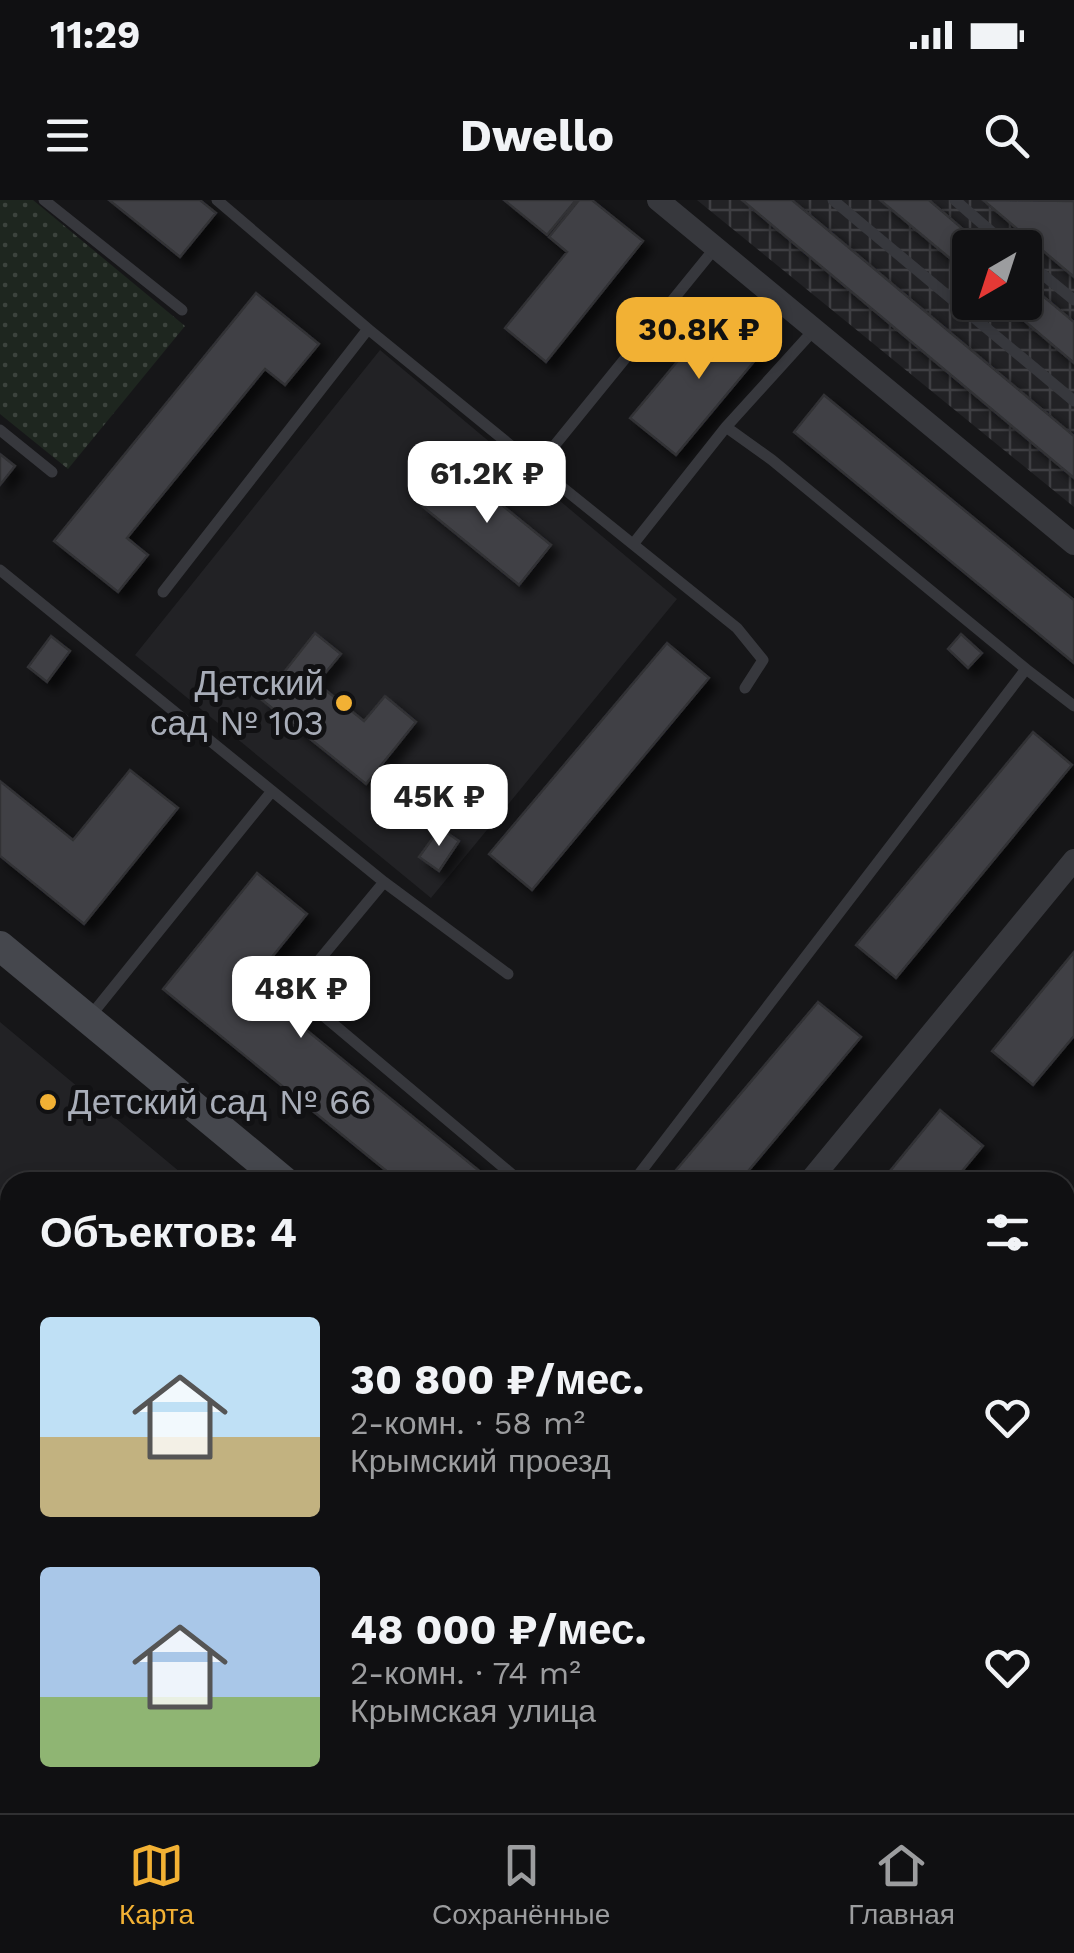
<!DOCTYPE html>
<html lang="ru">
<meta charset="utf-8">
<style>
body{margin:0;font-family:"Work Sans",sans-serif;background:#19191b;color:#f1f3f6;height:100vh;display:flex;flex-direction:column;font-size:38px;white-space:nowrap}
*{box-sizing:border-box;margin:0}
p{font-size:32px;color:#9c9d9f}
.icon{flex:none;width:55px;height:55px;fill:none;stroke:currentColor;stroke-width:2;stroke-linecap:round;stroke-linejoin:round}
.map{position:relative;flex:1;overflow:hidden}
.sheet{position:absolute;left:0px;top:972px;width:1075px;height:642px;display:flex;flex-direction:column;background:#101012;border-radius:30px 30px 0 0;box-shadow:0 5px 15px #0003,0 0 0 2px #303032}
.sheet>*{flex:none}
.needle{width:65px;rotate:219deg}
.buttons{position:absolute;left:952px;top:30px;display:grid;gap:20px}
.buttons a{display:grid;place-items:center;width:90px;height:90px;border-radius:10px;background:#101012;box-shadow:0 5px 15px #0003,0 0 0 2px #303032;font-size:50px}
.price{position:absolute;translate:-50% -85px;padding:0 22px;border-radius:20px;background:#fff;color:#222;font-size:32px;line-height:65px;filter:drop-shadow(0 2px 5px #0008)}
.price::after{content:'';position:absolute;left:50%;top:60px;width:30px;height:22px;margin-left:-15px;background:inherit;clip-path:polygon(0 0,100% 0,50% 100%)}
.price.selected{background:#f2b134;color:#111}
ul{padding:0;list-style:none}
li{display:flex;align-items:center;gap:30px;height:250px;padding:0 40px}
li span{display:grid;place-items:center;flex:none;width:280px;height:200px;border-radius:10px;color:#555}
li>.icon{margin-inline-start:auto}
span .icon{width:120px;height:120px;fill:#fffc;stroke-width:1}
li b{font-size:42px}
h2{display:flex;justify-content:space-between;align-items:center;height:120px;padding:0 40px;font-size:42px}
.status{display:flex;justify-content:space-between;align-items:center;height:70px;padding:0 50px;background:#101012;direction:ltr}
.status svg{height:28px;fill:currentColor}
header{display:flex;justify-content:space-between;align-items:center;height:130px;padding:0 40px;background:#101012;font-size:45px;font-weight:700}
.dock{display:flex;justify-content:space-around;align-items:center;height:140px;border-top:2px solid #303032;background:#101012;font-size:28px;color:#9c9d9f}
.dock a{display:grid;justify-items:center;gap:5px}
.dock .selected{color:#f2b134}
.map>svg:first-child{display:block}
</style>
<div class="status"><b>11:29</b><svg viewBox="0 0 49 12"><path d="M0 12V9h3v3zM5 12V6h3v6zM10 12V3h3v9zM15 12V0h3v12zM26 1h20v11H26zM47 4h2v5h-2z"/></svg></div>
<header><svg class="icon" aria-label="menu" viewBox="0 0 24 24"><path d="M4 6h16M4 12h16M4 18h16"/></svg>Dwello<svg class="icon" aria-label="search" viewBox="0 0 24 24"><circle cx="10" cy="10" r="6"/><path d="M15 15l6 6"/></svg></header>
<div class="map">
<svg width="1074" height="1613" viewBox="0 0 1074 1613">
<defs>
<pattern id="industrial-grid" width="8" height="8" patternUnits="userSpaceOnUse" patternTransform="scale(2.5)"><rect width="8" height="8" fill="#222225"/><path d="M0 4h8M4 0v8" fill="none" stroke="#3f3f43"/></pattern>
<pattern id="green-dots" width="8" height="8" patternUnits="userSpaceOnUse" patternTransform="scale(2.5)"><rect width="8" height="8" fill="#1e261f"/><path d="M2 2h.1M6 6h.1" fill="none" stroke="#3c433d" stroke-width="1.8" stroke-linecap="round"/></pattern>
<filter id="shadow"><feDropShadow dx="8" dy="8" stdDeviation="5" flood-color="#0009"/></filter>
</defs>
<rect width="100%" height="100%" fill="#161618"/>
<!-- built -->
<path fill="#222225" d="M380,150L677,399L431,698L135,455Z
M0,822L192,982H10V1126L0,1120Z"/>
<!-- industrial -->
<path fill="url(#industrial-grid)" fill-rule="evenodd" d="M697,0H1074V307ZM970,48H1025V102H970Z"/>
<!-- green -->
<path fill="url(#green-dots)" d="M0,0H33L185,126L68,269L0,214Z"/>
<!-- building -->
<path fill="#404145" stroke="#303034" stroke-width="2.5" filter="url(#shadow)" d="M109,0H200L216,13L180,57Z
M504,0H576L547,35Z
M579,0H592L643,41L546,162L505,128L567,52L549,37Z
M742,0H792L1074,236V278Z
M880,0H929L985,48H970V75Z
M983,0L1074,1V77Z
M1025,81L1074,122V163L1002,102H1025Z
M256,93L319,144L285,185L265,169L127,338L148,355L118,392L54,341Z
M722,108L767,146L676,255L630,218Z
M824,195L1074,400V463L794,232Z
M0,254L15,266L0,285Z
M454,266L551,345L519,385L422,306Z
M315,433L341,454L317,483L364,521L385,496L416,522L366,584L262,500Z
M961,434L982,453L968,468L948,449Z
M51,436L70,451L47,482L28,467Z
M667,443L709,478L532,690L489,654Z
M1033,532L1072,565L896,778L856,745Z
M130,570L178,608L84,724L0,656V581L73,640Z
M440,628L459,641L439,671L419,657Z
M257,673L307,714L250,784L483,974L476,982H400L163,789Z
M1074,752V836L1033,885L992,851Z
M818,802L861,837L739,982H666Z
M940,910L983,946L953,982H881Z
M1074,1074V1162L1065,1172V1085Z
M0,1392L10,1401V1470L0,1462Z
M1065,1462L1074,1469V1509L1065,1520Z
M769,1605H860L870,1613H779Z"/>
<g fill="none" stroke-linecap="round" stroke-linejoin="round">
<!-- service -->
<path stroke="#37383d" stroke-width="11" d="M44,0L182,110
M217,0L368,129
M833,0L1074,201
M955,0L1010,48
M1025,60L1074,100
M726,227L772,260L1026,469
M0,230L52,272
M537,267L737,428L763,460L745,488
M634,343L726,227L813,131
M0,370L384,682L508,774
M163,392L368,129L537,267L715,48
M384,682L301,782L300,796L521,982
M88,819L272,591
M633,982L1026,469L1074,506
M1065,1013L1074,1002
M1065,1586L1074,1575
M722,1605L728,1613
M466,1613L473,1605"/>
<!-- minor -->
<path stroke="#37383d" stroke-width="22" d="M658,0L1074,344
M809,982L1074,660"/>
<!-- secondary -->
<path stroke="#45474d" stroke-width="30" d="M0,746L285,982
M1036,1605L1045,1613"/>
</g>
<!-- markers -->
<g fill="#f2b134" stroke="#111113" stroke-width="4">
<circle cx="344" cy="503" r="10"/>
<circle cx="48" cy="902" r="10"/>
</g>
<g text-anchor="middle" stroke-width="10" stroke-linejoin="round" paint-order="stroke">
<!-- poi labels -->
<g font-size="35" fill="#a8adb8" stroke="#111113" text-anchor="end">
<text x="324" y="495">Детский<tspan x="324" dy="40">сад № 103</tspan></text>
<text x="68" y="914" text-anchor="start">Детский сад № 66</text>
</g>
</g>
</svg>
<div class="buttons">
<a><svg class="needle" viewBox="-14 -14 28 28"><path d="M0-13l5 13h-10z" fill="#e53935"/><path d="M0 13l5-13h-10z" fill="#9c9d9f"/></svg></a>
</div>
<b class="price selected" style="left:699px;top:182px">30.8K ₽</b>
<b class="price" style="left:487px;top:326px">61.2K ₽</b>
<b class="price" style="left:439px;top:649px">45K ₽</b>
<b class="price" style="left:301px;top:841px">48K ₽</b>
<section class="sheet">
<h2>Объектов: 4<svg class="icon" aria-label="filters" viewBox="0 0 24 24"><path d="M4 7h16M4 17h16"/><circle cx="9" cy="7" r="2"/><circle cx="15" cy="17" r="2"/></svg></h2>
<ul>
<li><span style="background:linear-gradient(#bfe0f5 60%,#c2b280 0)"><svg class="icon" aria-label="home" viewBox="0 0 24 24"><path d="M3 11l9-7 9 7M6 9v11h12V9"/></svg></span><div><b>30 800 ₽/мес.</b><p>2-комн. · 58 m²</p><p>Крымский проезд</p></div><svg class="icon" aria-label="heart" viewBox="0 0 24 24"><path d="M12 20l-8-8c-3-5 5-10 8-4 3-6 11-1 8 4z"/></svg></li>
<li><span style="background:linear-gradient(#a9c7e8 65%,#8fb573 0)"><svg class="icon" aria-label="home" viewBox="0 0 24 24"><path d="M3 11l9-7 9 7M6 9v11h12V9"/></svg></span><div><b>48 000 ₽/мес.</b><p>2-комн. · 74 m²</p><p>Крымская улица</p></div><svg class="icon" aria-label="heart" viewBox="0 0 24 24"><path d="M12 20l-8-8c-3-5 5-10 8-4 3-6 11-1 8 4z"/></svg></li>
</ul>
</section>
</div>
<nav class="dock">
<a class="selected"><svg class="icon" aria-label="map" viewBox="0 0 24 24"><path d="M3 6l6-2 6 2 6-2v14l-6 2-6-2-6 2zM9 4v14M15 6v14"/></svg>Карта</a>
<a><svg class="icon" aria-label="saved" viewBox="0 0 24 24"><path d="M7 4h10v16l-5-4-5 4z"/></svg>Сохранённые</a>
<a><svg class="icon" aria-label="home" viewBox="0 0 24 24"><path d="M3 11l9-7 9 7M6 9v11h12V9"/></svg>Главная</a>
</nav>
